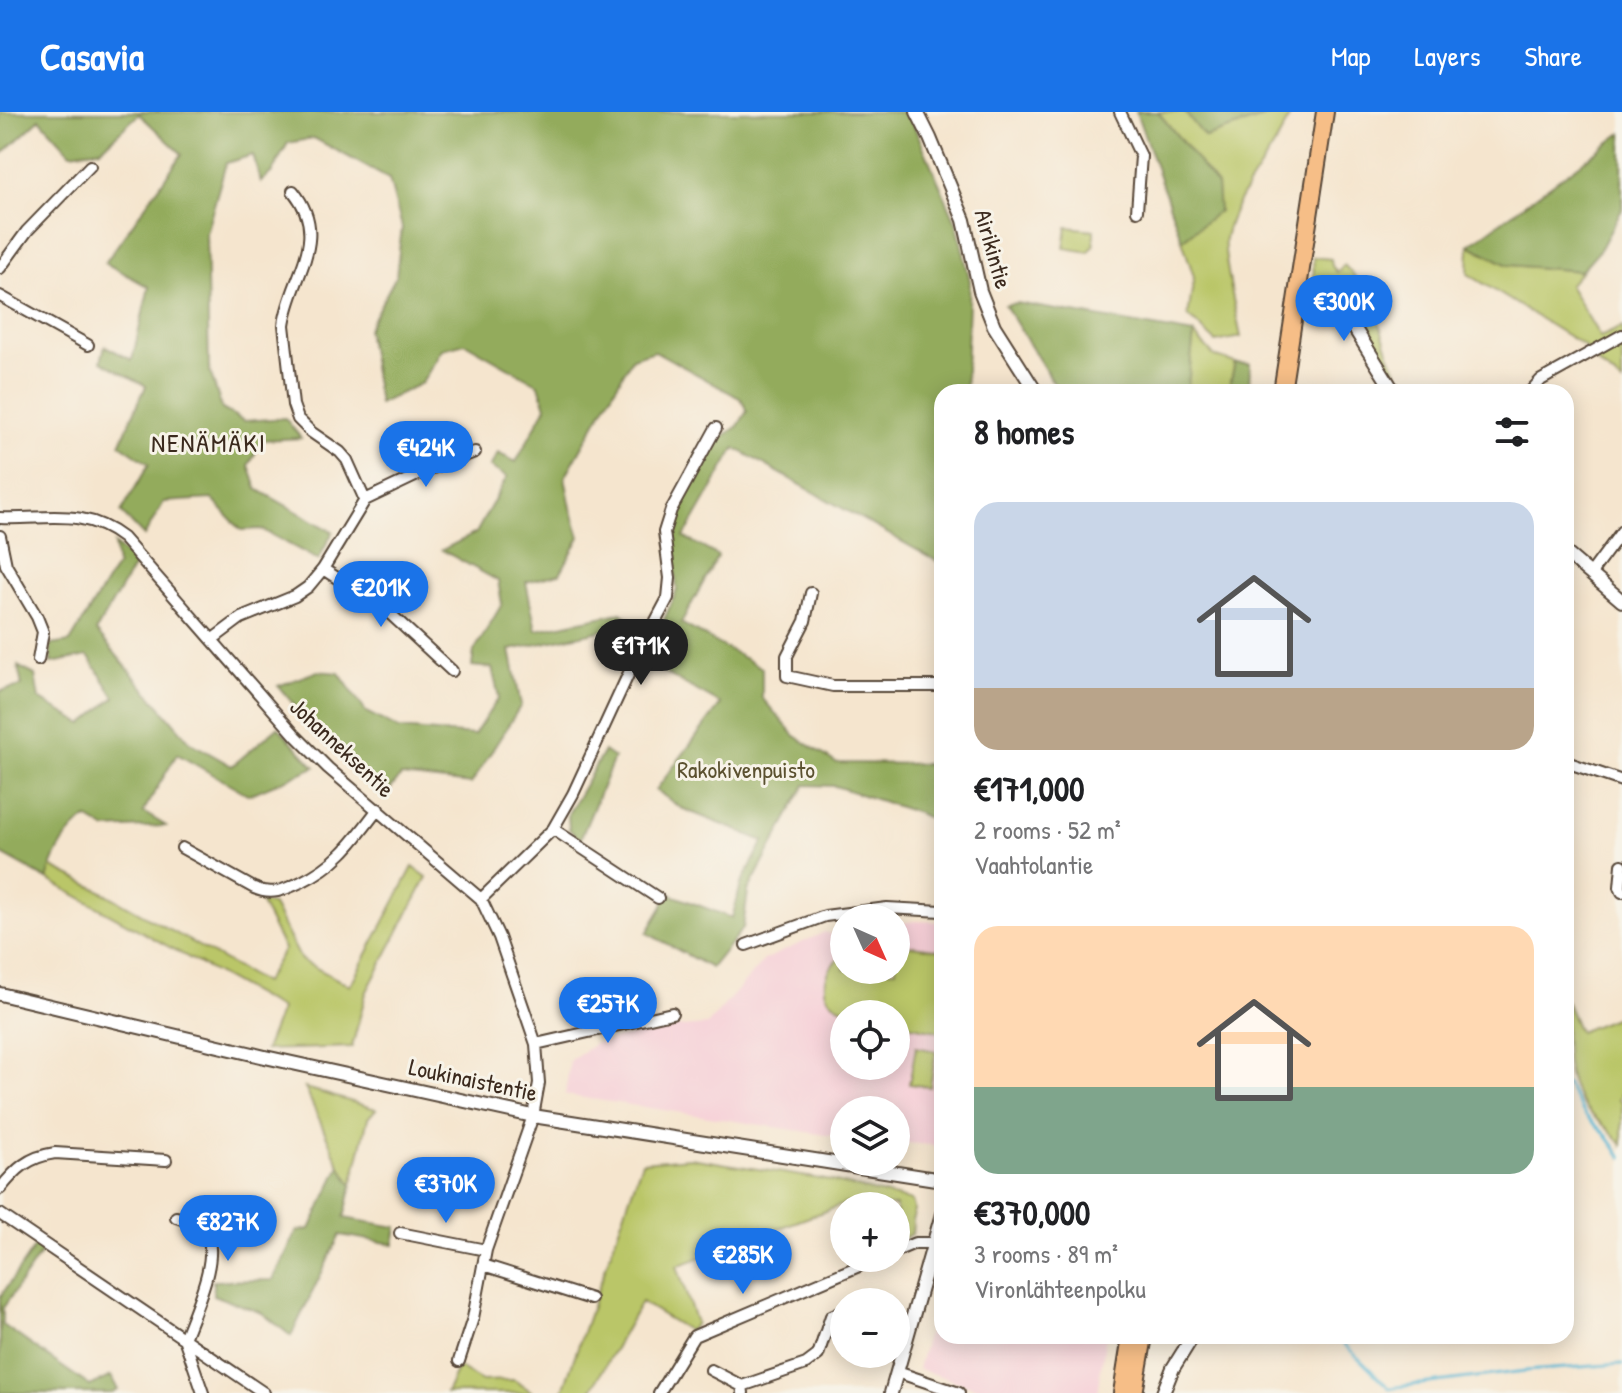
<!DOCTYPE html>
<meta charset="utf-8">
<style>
body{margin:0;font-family:"Patrick Hand",sans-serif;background:#f6f6f6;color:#202124;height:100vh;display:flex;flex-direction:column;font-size:30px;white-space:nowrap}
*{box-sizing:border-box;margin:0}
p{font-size:26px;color:#757577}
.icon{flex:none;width:44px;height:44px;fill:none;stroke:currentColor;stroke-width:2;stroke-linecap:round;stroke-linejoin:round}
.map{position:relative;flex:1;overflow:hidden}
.side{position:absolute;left:934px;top:272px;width:640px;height:960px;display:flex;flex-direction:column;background:#fff;border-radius:24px;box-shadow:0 4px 20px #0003}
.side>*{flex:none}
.needle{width:52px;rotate:135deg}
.controls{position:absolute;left:830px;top:792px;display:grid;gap:16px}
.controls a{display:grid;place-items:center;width:80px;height:80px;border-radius:50%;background:#fff;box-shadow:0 4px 20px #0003;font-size:40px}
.price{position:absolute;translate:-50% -68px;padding:0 18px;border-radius:28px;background:#1a73e8;color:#fff;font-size:26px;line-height:52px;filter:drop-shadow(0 2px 4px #0008)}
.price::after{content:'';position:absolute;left:50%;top:48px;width:24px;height:18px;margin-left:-12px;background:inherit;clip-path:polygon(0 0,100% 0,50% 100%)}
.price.selected{background:#222;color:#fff}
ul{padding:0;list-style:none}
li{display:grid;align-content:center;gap:16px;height:424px;padding:0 40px}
li span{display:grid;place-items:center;height:248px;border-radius:24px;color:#555}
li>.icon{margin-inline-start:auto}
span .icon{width:144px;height:144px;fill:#fffc;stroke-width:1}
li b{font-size:34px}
h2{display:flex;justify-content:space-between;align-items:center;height:96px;padding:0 40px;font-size:34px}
header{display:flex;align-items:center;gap:48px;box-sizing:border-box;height:112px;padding:0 40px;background:#1a73e8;color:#fff}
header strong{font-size:38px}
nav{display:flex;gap:44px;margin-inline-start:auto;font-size:28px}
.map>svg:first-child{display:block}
</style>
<header>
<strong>Casavia</strong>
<nav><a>Map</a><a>Layers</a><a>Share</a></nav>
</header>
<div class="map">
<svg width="1622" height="1281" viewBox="0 0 1622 1281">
<rect width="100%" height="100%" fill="#f7f3e8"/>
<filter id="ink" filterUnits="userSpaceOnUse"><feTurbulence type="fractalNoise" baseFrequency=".0125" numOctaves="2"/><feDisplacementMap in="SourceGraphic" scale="16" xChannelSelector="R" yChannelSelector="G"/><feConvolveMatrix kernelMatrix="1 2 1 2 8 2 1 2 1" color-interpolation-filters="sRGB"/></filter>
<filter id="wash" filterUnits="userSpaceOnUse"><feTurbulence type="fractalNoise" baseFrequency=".006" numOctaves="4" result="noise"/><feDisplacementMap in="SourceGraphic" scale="32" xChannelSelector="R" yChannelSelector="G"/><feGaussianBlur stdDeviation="1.8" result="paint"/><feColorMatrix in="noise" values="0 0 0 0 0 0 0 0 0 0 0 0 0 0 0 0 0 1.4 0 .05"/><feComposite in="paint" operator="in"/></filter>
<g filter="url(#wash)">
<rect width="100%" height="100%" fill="#f5e5ce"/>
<!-- built -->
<path fill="#f6cfd7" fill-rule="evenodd" d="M914,809L942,810V1034L896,1030V998H844V1024L826,1023L565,983L570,948L596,931L667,916L707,913L764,848L825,820L844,828V858H896V812ZM844,902H896V954H844Z
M942,1168V1224H1106L1097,1281H992L918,1257Z"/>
<!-- green -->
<path fill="#bac668" stroke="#7a7843" stroke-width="2" d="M1158,0H1185L1205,25L1280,0H1291C1275,44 1235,79 1225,126C1222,141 1237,206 1241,225L1216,230L1188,204L1194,165L1182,128L1218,99L1217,73Z
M1067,115L1094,118V133L1089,140L1064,136Z
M1469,133L1508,153L1581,159L1569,173L1600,225L1622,215V271L1593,247L1584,234L1468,162Z
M1313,145L1331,147L1332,154L1337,160L1344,153C1379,187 1373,197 1388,238C1393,253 1401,266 1407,280H1402L1354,204L1341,187L1317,171L1314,165Z
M1194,222L1214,244L1235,251L1228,280H1187Z
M50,754L99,778L264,871L284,837L260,790L273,793L301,848L350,874L413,755L427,765L366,881L352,935L265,938L281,897L47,767Z
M896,832L942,838V920L896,911V902C876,902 816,903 826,867C829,856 835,848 844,841V858H896Z
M1566,889L1579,920L1622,903V980L1619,988L1622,990V1033C1611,1018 1603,1013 1591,1002C1559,969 1566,931 1566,889Z
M916,935L936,939L930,975L909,972Z
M305,976L376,997L368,1006L352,1073L340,1054Z
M690,1046L832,1069L912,1089L914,1096L912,1122L896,1130V1094H849L847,1091L677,1154L696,1211L689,1219L641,1190L590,1281H562L642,1050Z
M458,1255L482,1269L514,1268L534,1281H446Z"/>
<!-- forest -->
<path fill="#93ab5c" stroke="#676a3d" stroke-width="2" d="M0,0H908L957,112L970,169L965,280H942V452L735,336L684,425L718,444L681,511L762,556V586L794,623L836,651L942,652V713L918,701L835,674L805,673L748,779L743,816L711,856L647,821L663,794L667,781L732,806L741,772L764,729L681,696L656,678L721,592L656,556L647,547L677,478L672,431L674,410L682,391L721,326L738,314L747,299L741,287L655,239L632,246L565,365L571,396L580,425L560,462L526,470L536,518L620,501L643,513L637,525L619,515L510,538L521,593L471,672L401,664L387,681L323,626L278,574L318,559L339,561L366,600L399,617L474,623L499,585L492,556L472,554L474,539L502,492L498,469L442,438L476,421L507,365L490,355L498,341L516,350L546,295L539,273L465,231L442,237L422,271L379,292L367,218L396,164L402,115L389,67L314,26L288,31L272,60L261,70L253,43L226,51L206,121L209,256L222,297L244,309L285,306L301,326L262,328L249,353L257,377L333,420L318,448L261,417L241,418L212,387L164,390L144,424L121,400L149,352L120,332L146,274L101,249L105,234L132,248L149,175L105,151L182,42L139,2L101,37L71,41L40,7L0,44Z
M1136,0H1158L1217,73L1219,99L1182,128Z
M1185,0H1280L1205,25Z
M1622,21V97L1601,136L1581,159L1508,153L1469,133Z
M1017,191L1194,222L1187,280H1059L1005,193Z
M1235,251L1250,252L1249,280H1228Z
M114,432L135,452L96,519L190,630L232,654L278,615L315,655L249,683L177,642L143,700L166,714L106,717L87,706C66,720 54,743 47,767L0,741V579L22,574L18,554L35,563L39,587L83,612L115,585L88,544L51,551L50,533L70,530L117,453Z
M604,639L614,646L580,728L569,717L568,702Z
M340,1054L352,1073L344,1106L397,1115L394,1132L340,1123L291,1224L262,1201L213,1183V1169L273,1168L297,1119L310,1117Z
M36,1133L43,1138L3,1196V1213L90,1274L111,1264L118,1278L112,1281H0V1185Z"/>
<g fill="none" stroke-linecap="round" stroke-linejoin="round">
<!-- stream -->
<path stroke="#53b4d2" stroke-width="3" d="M1566,972L1585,1003L1606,1023L1622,1045
M1336,1224L1389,1276L1525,1259L1622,1252"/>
</g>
</g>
<g filter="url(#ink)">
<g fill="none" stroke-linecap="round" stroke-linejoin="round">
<defs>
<path id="minor" d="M1120,0L1141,44L1137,99
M293,79C332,127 290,165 284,213L293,293L298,307L311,320L340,340L347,348L365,388
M0,156L27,119L90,54
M0,184L88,233
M1530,280L1541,268L1622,223
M0,406C48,408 83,395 123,426L296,624L328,656L481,787L499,825L536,932L539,971L533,1004L486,1138L473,1206L459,1249
M0,424L6,453L37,505L43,520L38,548
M323,457L385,497L452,559
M1591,461L1622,419
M811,481L805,509L787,544V564L833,574H942
M213,527L241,506L295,484L308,475L323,457L365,388L430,357L475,340
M1566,650L1622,669
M553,717L658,786
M182,736L254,776C272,784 284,778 301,770C338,752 353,730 378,697
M1622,753L1620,775L1622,780
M481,787L553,717L573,682L634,550L668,486L670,466L664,420L671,398L716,316
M746,833L825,804L887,796L942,799
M536,932L672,901
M0,1077C16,1057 28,1045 55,1041L166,1048
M0,1102L264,1281
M176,1105C185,1108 198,1112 204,1118C223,1141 193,1201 184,1227
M400,1121L486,1138
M896,1139L915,1131H935
M483,1153L591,1187
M896,1210L910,1214
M185,1229L203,1281
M711,1258L742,1274L743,1281
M897,1260L959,1281
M742,1274L806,1252L818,1243L831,1204L844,1198
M659,1281L694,1224L878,1146"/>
<path id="tertiary" d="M917,0L930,26L964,108L980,179L994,214L1036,280
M1297,176L1324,185L1345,201L1394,280
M1566,441L1622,489
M0,882L265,945L533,1004L942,1068
M891,1281L942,1102
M1163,1281L1173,1256L1193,1224"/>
<path id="trunk" d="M1282,280L1325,0
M1122,1281L1131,1224
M1134,1281L1144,1224"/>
</defs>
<!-- minor casing -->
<use href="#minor" stroke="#574638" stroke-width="14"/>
<!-- tertiary casing -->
<use href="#tertiary" stroke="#574638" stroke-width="16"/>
<!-- trunk casing -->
<use href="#trunk" stroke="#574638" stroke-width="20"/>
<!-- minor -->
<use href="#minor" stroke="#fff" stroke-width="10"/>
<!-- tertiary -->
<use href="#tertiary" stroke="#fff" stroke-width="12"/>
<!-- trunk -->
<use href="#trunk" stroke="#f6be87" stroke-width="16"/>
</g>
</g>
<g text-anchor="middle" stroke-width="6" stroke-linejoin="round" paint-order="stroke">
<!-- street labels -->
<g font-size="24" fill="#3b2a1e" stroke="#f7f3e8">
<text transform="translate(993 137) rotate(74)" y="8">Airikintie</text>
<text transform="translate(342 636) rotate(43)" y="8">Johanneksentie</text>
<text transform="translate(473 968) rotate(12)" y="8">Loukinaistentie</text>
</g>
<!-- park labels -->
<g font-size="24" fill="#5b5130" stroke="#f7f3e8">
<text x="746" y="666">Rakokivenpuisto</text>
</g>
<!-- neighbourhood labels -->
<g font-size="26" letter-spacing="2" fill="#3b2a1e" stroke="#f7f3e8">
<text x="209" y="340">NENÄMÄKI</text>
</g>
</g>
</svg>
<div class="controls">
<a><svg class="needle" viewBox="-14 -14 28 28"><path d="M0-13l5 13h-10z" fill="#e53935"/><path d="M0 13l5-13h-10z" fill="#757577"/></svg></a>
<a><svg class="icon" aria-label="locate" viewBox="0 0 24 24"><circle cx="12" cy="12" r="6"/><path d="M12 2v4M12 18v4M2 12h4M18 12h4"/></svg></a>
<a><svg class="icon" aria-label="layers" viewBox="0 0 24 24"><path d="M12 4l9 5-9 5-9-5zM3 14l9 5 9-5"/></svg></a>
<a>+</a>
<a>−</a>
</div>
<b class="price" style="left:1344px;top:231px">€300K</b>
<b class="price" style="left:426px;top:377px">€424K</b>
<b class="price" style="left:381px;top:517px">€201K</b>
<b class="price selected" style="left:641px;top:575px">€171K</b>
<b class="price" style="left:608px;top:933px">€257K</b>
<b class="price" style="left:446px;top:1113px">€370K</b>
<b class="price" style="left:228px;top:1151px">€827K</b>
<b class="price" style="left:743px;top:1184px">€285K</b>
<section class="side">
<h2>8 homes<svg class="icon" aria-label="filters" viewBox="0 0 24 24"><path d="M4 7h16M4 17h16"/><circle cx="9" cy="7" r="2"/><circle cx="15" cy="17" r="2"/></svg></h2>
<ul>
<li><span style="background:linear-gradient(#c9d6e8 75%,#b9a48a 0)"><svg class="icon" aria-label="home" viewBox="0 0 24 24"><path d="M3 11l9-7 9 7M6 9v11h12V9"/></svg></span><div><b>€171,000</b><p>2 rooms · 52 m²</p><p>Vaahtolantie</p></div></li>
<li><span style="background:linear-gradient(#ffd9b3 65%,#7fa58c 0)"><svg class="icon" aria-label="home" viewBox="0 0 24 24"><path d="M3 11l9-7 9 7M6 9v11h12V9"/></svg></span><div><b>€370,000</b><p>3 rooms · 89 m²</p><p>Vironlähteenpolku</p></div></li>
</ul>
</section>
</div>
